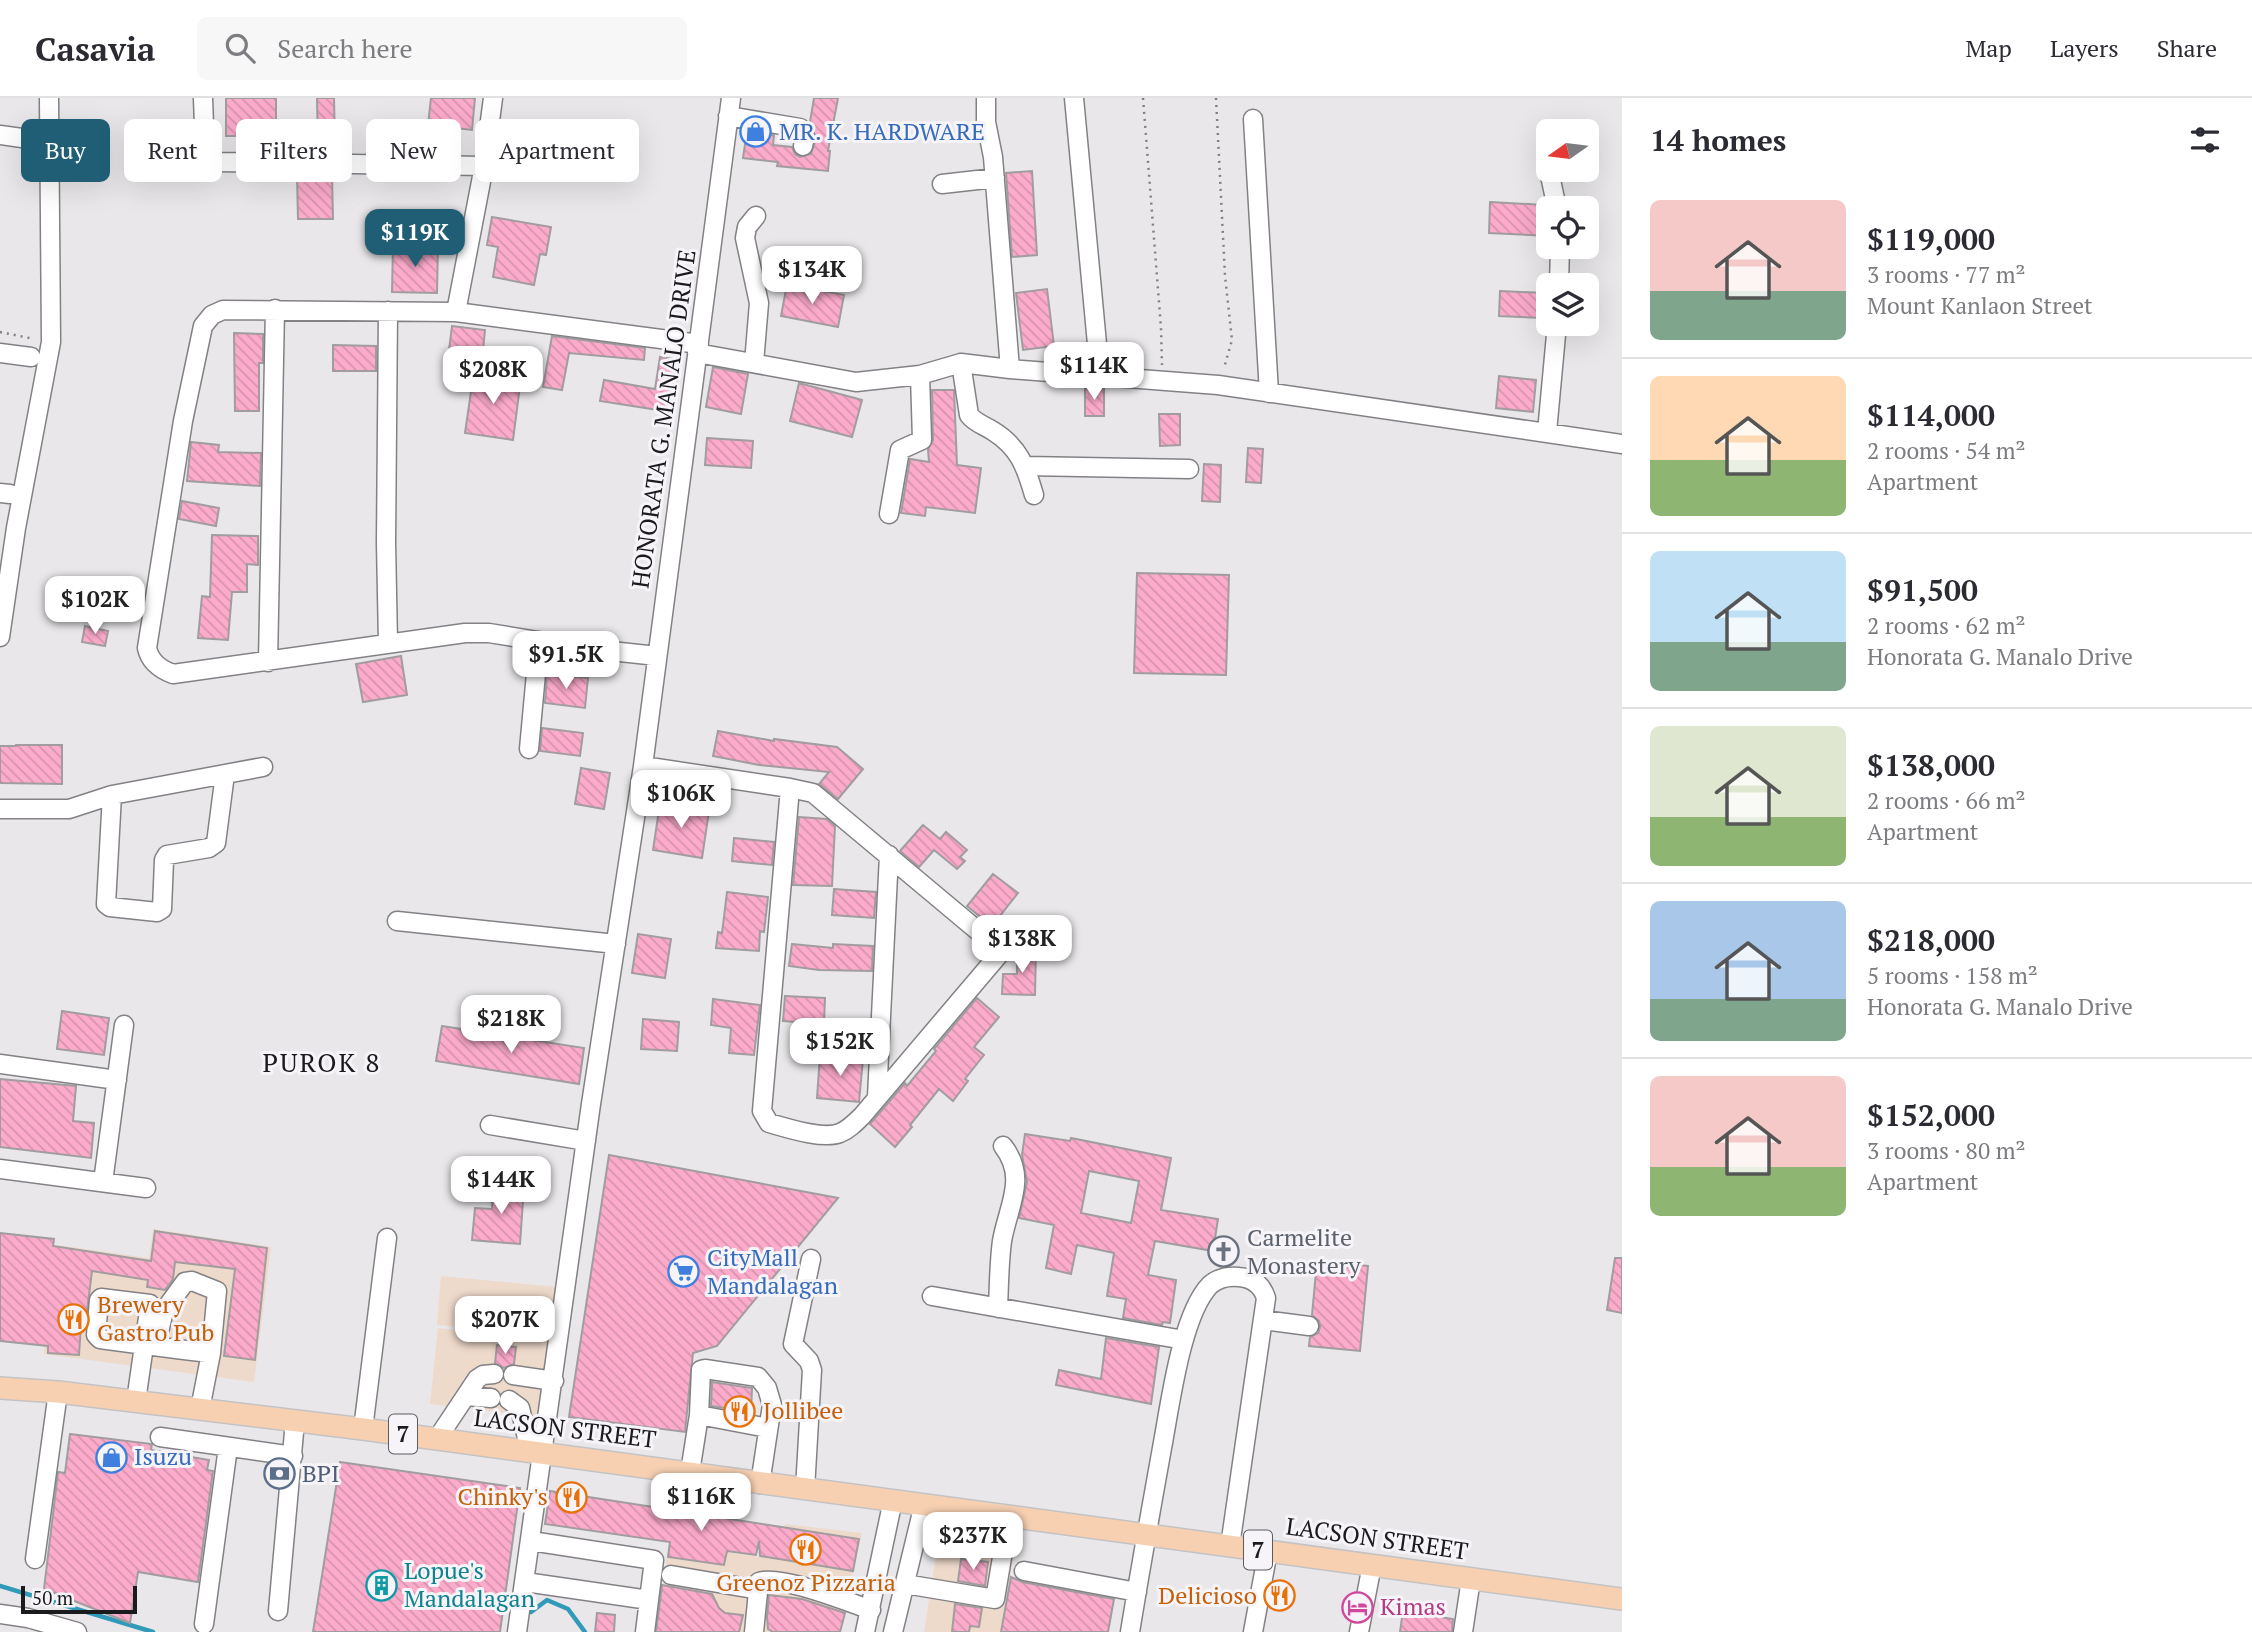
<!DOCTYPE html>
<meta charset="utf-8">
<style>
body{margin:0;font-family:"PT Serif",serif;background:#f7f7f7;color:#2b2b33;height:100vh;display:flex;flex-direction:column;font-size:26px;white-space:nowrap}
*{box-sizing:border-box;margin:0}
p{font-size:23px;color:#7c7c81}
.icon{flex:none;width:38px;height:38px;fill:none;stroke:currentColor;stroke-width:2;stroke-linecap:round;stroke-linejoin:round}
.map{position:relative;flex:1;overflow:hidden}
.details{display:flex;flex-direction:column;background:#fff;width:630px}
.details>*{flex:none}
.guide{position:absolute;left:21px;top:21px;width:665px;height:63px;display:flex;gap:14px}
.needle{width:46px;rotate:256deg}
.controls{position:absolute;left:1536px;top:21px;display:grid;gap:14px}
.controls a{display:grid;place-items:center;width:63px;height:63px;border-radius:10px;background:#fff;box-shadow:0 7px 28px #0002;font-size:35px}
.scale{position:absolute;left:21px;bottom:18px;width:116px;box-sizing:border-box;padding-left:7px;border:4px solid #1b1a1c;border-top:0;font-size:19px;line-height:24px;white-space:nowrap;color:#1b1a1c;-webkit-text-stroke:5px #f6f4f8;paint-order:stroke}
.price{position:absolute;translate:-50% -60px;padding:0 16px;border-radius:14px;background:#fff;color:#222;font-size:23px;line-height:46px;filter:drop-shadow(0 2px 4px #0008)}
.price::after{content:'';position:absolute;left:50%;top:42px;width:21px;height:16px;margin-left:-10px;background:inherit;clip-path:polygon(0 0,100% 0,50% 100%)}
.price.active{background:#1f5e74;color:#fff}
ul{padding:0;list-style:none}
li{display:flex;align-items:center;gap:21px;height:175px;padding:0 28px}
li+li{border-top:2px solid #e1e1e2}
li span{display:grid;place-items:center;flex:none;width:196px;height:140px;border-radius:10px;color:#555}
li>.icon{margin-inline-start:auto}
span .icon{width:84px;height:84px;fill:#fffc;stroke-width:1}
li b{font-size:30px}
h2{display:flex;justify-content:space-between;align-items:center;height:84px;padding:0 28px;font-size:30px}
.pill{padding:0 24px;border-radius:10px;background:#fff;box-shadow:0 7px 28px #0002;font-size:24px;line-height:63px}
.pill.active{background:#1f5e74;color:#fff}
header{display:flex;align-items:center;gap:42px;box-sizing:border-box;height:98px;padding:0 35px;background:#fff;border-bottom:2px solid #e1e1e2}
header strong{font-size:33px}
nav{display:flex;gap:38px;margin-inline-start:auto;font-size:24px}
.search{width:490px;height:63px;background:#f7f7f7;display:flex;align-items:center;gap:18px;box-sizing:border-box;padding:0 24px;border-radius:10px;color:#7c7c81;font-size:26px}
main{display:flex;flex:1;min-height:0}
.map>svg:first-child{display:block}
</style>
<header>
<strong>Casavia</strong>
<div class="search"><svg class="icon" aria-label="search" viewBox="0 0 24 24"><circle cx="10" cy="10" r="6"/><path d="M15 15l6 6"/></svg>Search here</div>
<nav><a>Map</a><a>Layers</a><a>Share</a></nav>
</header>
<main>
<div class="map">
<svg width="1622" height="1534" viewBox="0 0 1622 1534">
<defs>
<pattern id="building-back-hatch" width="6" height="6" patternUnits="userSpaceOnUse" patternTransform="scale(1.75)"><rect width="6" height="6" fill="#fcabcb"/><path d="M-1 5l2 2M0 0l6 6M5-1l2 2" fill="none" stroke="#d793ae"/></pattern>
</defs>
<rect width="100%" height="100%" fill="#e9e7ea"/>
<!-- commercial -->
<path fill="#eedacb" d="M153,1131L271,1149L254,1284L44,1256L57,1147L149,1160Z
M441,1178L557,1189L552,1237L437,1227Z
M438,1230L549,1243L540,1319L430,1306Z
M785,1426L862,1435L839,1534H656L669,1445L780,1462Z
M939,1438L1015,1451L1000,1534H924Z"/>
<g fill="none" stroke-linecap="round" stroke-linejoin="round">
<!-- stream -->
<path stroke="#309ab8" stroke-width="4.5" d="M0,1488L153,1534
M531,1514L547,1502L568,1511L585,1534"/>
</g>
<!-- building -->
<path fill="url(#building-back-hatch)" stroke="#a19d9e" stroke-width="2" fill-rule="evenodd" d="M226,0H276V38H226Z
M317,0H334L335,46L318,47Z
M431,0H475L472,32L428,27Z
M814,0H838L828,53H830L828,73L777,68L778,64L743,60L747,33L774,37L773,47L792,49L795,56L800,59L811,56L816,41L810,24Z
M1032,73L1037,157L1012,159L1006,75Z
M297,77H332L333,121H298Z
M1490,104L1545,107L1549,118V138L1489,135Z
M492,119L551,129L546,157L540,156L534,187L493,179L498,149L487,147Z
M393,146L438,147L437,195L392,194Z
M787,186L844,197L838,229L781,218Z
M1047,191L1054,248L1023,252L1016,195Z
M1500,193L1544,195L1542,220L1499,218Z
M452,228L485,232L481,272L447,268Z
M234,235L263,236V265H259V313H235Z
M552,238L645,250L644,262L569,255L562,292L543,289Z
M333,247L376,248V273H333Z
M660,259L680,262L671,314L600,303L604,282L655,291Z
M713,269L748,276L741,316L706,309Z
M474,273L521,280L513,342L465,335Z
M1499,278L1536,282L1533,314L1496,310Z
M799,285L862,302L852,339L790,323Z
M1085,291H1104V318H1085Z
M932,292H954L957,367L981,370L975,415L926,409L925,418L901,415L910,361L929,364L928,351L933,342Z
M1159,316H1180V347L1160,348Z
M707,340L753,343L751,370L705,367Z
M191,344L219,347L218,354L261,355L260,388L187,383Z
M1248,350L1263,351L1261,385L1246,384Z
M1204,366L1221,367L1220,404L1202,403Z
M182,403L219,410L216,428L179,421Z
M212,437L258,438V467L247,466V494H232L228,542L198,540L202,498L210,499Z
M1137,475L1229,477L1226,577L1134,575Z
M85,528L108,533L105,548L82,544Z
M401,558L407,597L363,604L356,566Z
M547,576L588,580L585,610L545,605Z
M542,630L583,635L580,658L540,653Z
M718,633L774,643V641L837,649L863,671L838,701L819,686L829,674L759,667L713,658Z
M16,647H62V686L0,685V648H16Z
M581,670L610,675L604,711L575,706Z
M660,705L709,713L702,760L653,752Z
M799,719L827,721L835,728L832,788L793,787Z
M923,727L940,741L946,734L967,752L960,759L965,763L957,771L934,752L919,769L900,753Z
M734,740L774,744L772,767L732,763Z
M993,776L1018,795L992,828L967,808Z
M834,791L876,794L874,820L832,817Z
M727,794L768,799L764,834L760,833L759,853L716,850L718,834L722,835Z
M638,836L671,841L665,880L632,875Z
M792,846L833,850V846L873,848L872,873L819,872L789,868Z
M1017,850L1036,851L1035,897L1002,896L1003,876H1017Z
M785,898L825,900L824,926L783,923Z
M977,900L999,919L974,949L984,957L965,981L968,983L953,1003L939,991L910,1027L912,1029L895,1049L870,1026L905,985L907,988L936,953L934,951Z
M713,901L760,907L754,957L729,955L731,930L711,927Z
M62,913L109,920L104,957L57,951Z
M643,921L679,924L677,953L641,951Z
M442,928L584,950L579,986L436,963Z
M820,957L863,961L859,1004L817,1000Z
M0,981L76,988L73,1023L94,1025L91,1060L0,1049Z
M1025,1036L1070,1043L1071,1040L1171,1060L1161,1112L1218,1121L1213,1153L1155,1143L1148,1177L1176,1182L1170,1225L1163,1224L1162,1227L1123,1220L1126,1201L1107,1198L1114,1155L1077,1147L1071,1176L1046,1170L1054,1127L1019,1120L1027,1084L1022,1057ZM1089,1073L1139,1083L1131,1125L1081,1115Z
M609,1057L838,1100L717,1248L693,1255L685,1334L569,1319Z
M493,1086L524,1088L520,1146L472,1142L475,1110L492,1111Z
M155,1133L267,1150L255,1262L224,1258L235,1171L175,1164L173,1181L165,1192L147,1189L148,1182L92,1173L87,1213H82L79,1257L48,1255V1248L0,1243V1135L54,1141L53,1148L151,1163Z
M1615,1160H1622V1215L1607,1212Z
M1317,1163L1368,1168L1360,1253L1309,1248L1310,1239L1318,1235L1320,1229L1319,1223L1312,1217Z
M1106,1240L1159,1249L1151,1306L1056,1287L1059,1272L1101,1281Z
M497,1247L516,1249L514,1266L504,1270L495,1265Z
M712,1284L752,1290L751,1314L711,1308Z
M70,1336L152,1346L151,1352L209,1362L207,1372L213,1373L198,1484L138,1474L130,1525L44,1491L58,1374L65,1375Z
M340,1364L520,1390L500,1534H313Z
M550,1393L859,1441L853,1473L760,1458L759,1443L756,1457L727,1453L724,1467L668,1459L670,1444L545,1426Z
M961,1461L988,1464L985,1488L958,1483Z
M1011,1479L1022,1484L1114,1501L1108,1534H1001Z
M662,1487L712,1496L719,1510L725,1515L743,1517L739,1534H656Z
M769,1497L802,1501L845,1515L840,1534H773L768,1531L767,1519Z
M955,1506L982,1510L979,1529L970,1528L969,1534H952Z
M1403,1513L1453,1521L1452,1534H1400Z
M597,1515L615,1517L614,1534H595Z"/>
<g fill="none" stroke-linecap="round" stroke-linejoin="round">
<defs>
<path id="minor" d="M203,0L205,55L206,60L215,64L484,68
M986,0V24L993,59L1010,271L1218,287L1622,346
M1074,0L1100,278
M728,18L800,30L805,39L803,48
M1253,21L1269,295
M0,37L22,40
M1549,73L1557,110
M942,86L995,80
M1559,187L1560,149
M388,213L386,445L388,545
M456,214L484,68L493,0
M0,255L31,259
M697,255L856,284L920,277L961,265L1010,271
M754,265L759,205L745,140L747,129L756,118
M961,265L969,317C975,325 984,327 993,333C1019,349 1026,369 1034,397
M1547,334L1557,226
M1026,368L1189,371
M0,395L10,396
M889,416L900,352L922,342L920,277
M0,539L16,430L51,244L49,0
M657,558L574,549L489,535H465L173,576C160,571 150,564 147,550L183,323L203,228L212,217L223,212L456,214L699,246
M268,564L275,211
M529,651L539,543
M643,668L790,690L813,695L1002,853L862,1018C855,1025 848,1032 840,1035C823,1042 787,1030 769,1025L762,1013L790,690
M112,697L106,806L110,809L157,814L162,811L164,762L167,757L209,750L216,745L225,676
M0,711H69L112,697L263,669
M397,823L616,846
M0,966L117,982
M877,999L889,757
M490,1027L586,1043
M0,1071L146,1090
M103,1084L124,927
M932,1198L1184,1242
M998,1210C999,1188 999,1165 1002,1143C1008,1108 1028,1080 1003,1048
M1264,1222L1309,1228
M157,1242L164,1213L185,1184L192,1183L217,1193L211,1255L200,1311
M513,1277L554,1283
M466,1298L491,1300
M509,1302L520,1310L530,1353
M136,1303L150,1206L101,1200L99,1202L96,1237L100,1241C137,1246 174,1251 211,1255
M699,1317L768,1330
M363,1331L387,1140
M160,1339L293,1358
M437,1341L477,1281L483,1277L494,1276
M690,1374L699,1317L701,1272L705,1271L758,1279L767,1290L772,1307L760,1386
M805,1391L812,1272L809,1263L793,1246L811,1161
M531,1443L654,1462L645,1534
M35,1461L58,1294
M1024,1473L1137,1494
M671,1477L759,1492
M525,1484L649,1502
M905,1486L995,1501L1009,1418
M278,1513L295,1323
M0,1516L28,1520L77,1534
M204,1526L228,1349
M517,1534L591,1006L643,668L731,0
M754,1534L759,1484C780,1476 848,1504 871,1512
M865,1534L893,1402
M893,1534L924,1406
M1130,1534C1140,1473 1151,1411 1162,1350C1170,1308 1181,1217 1210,1187C1218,1180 1229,1178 1239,1179C1253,1180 1262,1187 1266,1200L1230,1448
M1253,1534L1268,1453
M1359,1534L1372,1467
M1463,1534L1471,1481"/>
<path id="major" d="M0,1290L58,1294L363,1331L1622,1501"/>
</defs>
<!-- minor casing -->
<use href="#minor" stroke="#838185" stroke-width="21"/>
<!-- major casing -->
<use href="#major" stroke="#c4c3c4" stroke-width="24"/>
<!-- path -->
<path stroke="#828083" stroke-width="2.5" stroke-dasharray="2 5" stroke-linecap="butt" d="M1143,0L1161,230L1162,267
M1216,0L1225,178L1232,242L1224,270
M0,234L34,241"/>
<!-- minor -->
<use href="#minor" stroke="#fff" stroke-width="18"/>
<!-- major -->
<use href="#major" stroke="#f7d0b2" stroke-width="21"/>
</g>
<!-- icons -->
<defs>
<symbol id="shop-ring" viewBox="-11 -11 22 22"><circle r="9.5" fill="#f6f4f8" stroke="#3f7fe0" stroke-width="1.5"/><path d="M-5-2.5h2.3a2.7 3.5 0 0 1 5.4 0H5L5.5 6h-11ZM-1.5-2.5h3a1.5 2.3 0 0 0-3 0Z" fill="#3f7fe0"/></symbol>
<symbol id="church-ring" viewBox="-11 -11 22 22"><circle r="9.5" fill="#f6f4f8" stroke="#6b7280" stroke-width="1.5"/><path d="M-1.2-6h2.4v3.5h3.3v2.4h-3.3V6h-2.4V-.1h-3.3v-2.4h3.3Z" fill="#6b7280"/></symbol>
<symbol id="supermarket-ring" viewBox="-11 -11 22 22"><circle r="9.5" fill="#f6f4f8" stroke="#3f7fe0" stroke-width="1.5"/><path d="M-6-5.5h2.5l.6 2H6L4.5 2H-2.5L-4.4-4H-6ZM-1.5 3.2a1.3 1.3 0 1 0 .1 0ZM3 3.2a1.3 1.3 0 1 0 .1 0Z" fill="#3f7fe0"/></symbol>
<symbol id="restaurant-ring" viewBox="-11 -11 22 22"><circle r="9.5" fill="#f6f4f8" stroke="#e8710a" stroke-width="1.5"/><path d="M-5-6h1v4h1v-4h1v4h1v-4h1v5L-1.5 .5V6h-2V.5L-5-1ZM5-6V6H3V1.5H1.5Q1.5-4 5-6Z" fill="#e8710a"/></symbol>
<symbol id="bank-ring" viewBox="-11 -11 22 22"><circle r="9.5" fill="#f6f4f8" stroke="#5c6f8a" stroke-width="1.5"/><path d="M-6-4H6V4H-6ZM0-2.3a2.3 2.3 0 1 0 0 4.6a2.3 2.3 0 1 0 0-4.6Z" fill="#5c6f8a"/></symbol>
<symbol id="building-ring" viewBox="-11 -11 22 22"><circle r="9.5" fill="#f6f4f8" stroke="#0f9aa8" stroke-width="1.5"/><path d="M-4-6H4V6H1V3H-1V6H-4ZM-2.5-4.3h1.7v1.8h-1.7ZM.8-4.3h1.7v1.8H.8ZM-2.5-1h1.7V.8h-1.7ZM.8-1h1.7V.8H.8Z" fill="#0f9aa8"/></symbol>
<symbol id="hotel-ring" viewBox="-11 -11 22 22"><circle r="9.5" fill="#f6f4f8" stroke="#d1479c" stroke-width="1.5"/><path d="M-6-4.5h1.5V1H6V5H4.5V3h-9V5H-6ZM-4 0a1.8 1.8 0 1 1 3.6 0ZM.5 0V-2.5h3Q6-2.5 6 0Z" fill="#d1479c"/></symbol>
</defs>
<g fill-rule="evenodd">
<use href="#shop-ring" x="738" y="16" width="35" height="35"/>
<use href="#church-ring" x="1206" y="1136" width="35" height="35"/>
<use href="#supermarket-ring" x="666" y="1156" width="35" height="35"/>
<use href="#restaurant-ring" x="56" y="1204" width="35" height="35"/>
<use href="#restaurant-ring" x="722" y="1296" width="35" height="35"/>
<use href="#shop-ring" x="94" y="1342" width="35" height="35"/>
<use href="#bank-ring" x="262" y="1358" width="35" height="35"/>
<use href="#restaurant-ring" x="554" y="1382" width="35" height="35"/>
<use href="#restaurant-ring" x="788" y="1434" width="35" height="35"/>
<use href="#building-ring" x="364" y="1470" width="35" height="35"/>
<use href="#restaurant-ring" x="1262" y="1480" width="35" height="35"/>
<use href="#hotel-ring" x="1340" y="1492" width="35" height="35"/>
</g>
<g text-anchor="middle" stroke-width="6" stroke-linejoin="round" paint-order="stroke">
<!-- shield labels -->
<g fill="#f6f4f8" stroke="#5d5b5e" stroke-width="2">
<rect x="389" y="1316.5" width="28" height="39" rx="5"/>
<rect x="1244" y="1432.5" width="28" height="39" rx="5"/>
</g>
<g font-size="23" font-weight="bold" fill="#1b1a1c">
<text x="403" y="1344">7</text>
<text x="1258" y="1460">7</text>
</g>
<!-- shop labels -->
<g font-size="24" fill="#366cbe" stroke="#f6f4f8" text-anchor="start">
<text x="779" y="42">MR. K. HARDWARE</text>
<text x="707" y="1168">CityMall<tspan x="707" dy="28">Mandalagan</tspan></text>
<text x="134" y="1367">Isuzu</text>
</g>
<!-- street labels -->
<g font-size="24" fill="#1b1a1c" stroke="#f6f4f8">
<text transform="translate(664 321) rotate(-82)" y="8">HONORATA G. MANALO DRIVE</text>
<text transform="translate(565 1331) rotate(7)" y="8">LACSON STREET</text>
<text transform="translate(1377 1441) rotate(8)" y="8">LACSON STREET</text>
</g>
<!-- worship labels -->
<g font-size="24" fill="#5b616d" stroke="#f6f4f8" text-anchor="start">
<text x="1247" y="1148">Carmelite<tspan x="1247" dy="28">Monastery</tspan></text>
</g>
<!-- food labels -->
<g font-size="24" fill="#c56008" stroke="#f6f4f8" text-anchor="start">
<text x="97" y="1215">Brewery<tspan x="97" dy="28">Gastro Pub</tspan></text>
<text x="763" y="1321">Jollibee</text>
<text x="548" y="1407" text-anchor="end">Chinky's</text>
<text x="806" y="1493" text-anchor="middle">Greenoz Pizzaria</text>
<text x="1257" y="1506" text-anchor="end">Delicioso</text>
</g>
<!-- service labels -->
<g font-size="24" fill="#4e5e75" stroke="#f6f4f8" text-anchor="start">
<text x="302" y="1384">BPI</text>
</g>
<!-- culture labels -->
<g font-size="24" fill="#0d838f" stroke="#f6f4f8" text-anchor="start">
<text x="404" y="1481">Lopue's<tspan x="404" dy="28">Mandalagan</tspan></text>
</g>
<!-- hotel labels -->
<g font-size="24" fill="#b23c85" stroke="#f6f4f8" text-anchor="start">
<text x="1380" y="1517">Kimas</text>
</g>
<!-- neighbourhood labels -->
<g font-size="26" letter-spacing="2" fill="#1b1a1c" stroke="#f6f4f8">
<text x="322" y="974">PUROK 8</text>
</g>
</g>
</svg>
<div class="controls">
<a><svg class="needle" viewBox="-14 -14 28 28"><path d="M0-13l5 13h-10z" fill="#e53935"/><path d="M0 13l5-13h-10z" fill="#7c7c81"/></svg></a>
<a><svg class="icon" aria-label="locate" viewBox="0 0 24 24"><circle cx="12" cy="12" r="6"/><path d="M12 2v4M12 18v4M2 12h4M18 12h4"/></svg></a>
<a><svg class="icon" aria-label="layers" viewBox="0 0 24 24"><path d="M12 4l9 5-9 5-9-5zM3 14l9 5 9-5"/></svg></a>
</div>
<div class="scale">50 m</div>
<b class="price active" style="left:415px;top:171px">$119K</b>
<b class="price" style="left:812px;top:208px">$134K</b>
<b class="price" style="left:1094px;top:304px">$114K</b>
<b class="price" style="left:493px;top:308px">$208K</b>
<b class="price" style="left:95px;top:538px">$102K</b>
<b class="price" style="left:566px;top:593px">$91.5K</b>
<b class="price" style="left:681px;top:732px">$106K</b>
<b class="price" style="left:1022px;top:877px">$138K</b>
<b class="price" style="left:511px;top:957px">$218K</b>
<b class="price" style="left:840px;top:980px">$152K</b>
<b class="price" style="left:501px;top:1118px">$144K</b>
<b class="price" style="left:505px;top:1258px">$207K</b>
<b class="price" style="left:701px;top:1435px">$116K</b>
<b class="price" style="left:973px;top:1474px">$237K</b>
<div class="guide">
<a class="pill active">Buy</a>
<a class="pill">Rent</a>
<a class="pill">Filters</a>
<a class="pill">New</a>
<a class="pill">Apartment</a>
</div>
</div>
<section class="details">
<h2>14 homes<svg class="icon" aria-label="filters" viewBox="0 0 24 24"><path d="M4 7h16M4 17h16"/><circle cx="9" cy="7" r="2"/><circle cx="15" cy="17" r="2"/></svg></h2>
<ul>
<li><span style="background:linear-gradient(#f6c9c9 65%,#7fa58c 0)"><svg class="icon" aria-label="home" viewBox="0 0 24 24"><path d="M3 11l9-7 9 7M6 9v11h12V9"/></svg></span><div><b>$119,000</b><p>3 rooms · 77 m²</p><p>Mount Kanlaon Street</p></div></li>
<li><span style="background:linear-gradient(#ffd9b3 60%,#8fb573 0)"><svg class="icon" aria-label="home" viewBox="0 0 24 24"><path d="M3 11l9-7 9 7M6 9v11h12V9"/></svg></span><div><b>$114,000</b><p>2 rooms · 54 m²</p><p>Apartment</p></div></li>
<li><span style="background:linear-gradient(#bfe0f5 65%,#7fa58c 0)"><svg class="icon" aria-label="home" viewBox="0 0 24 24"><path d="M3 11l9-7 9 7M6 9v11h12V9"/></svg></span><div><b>$91,500</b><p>2 rooms · 62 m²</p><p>Honorata G. Manalo Drive</p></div></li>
<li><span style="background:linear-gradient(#dfe7d0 65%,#8fb573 0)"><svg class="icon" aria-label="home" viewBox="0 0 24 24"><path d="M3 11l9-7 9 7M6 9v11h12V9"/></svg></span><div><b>$138,000</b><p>2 rooms · 66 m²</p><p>Apartment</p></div></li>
<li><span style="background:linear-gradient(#a9c7e8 70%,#7fa58c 0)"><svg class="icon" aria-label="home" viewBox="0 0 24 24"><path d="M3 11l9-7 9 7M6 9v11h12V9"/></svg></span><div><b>$218,000</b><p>5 rooms · 158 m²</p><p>Honorata G. Manalo Drive</p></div></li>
<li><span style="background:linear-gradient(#f6c9c9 65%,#8fb573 0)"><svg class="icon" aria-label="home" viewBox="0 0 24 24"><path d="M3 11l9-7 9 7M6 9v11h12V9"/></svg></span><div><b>$152,000</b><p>3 rooms · 80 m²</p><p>Apartment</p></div></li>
</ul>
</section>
</main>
